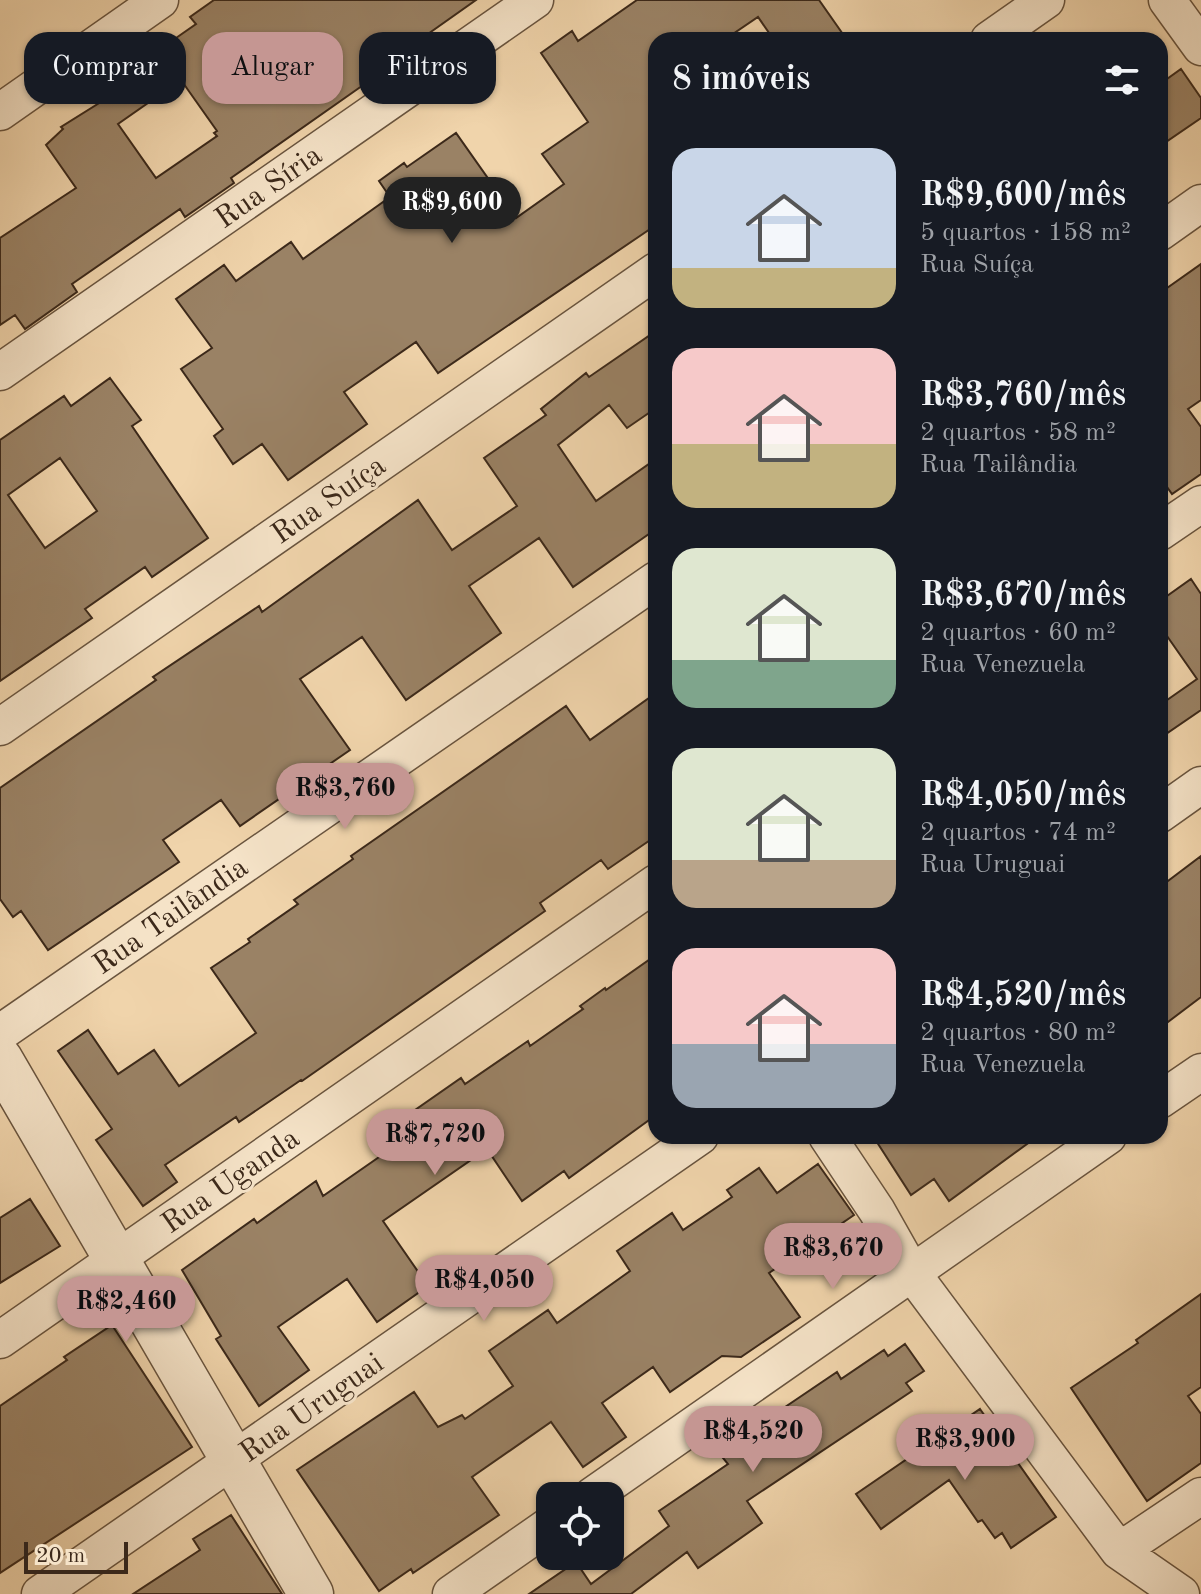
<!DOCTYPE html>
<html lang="pt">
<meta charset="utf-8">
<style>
body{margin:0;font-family:"Old Standard TT",serif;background:#242831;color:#f1f3f6;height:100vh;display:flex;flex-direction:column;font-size:30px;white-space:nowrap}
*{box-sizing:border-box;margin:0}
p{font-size:26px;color:#9ea1a6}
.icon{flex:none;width:44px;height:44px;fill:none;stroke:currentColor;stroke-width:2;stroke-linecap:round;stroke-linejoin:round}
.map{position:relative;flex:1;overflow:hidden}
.side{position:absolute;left:648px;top:32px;width:520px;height:1112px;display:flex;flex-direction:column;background:#171b24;border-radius:24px;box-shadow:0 2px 6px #0004}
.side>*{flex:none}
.hud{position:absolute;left:24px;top:32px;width:504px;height:72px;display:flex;gap:16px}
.fabs{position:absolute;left:536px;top:1482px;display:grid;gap:16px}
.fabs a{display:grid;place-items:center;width:88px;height:88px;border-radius:16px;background:#171b24;box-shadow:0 2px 6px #0004;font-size:40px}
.scale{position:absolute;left:24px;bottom:20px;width:104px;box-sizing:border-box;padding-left:8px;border:4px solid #3c291a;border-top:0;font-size:22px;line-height:28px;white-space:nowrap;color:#3c291a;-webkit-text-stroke:6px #f5e3c8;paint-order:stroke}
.price{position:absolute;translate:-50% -68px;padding:0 18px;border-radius:28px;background:#c59692;color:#111;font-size:26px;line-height:52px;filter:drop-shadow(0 2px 4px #0008)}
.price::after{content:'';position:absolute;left:50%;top:48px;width:24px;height:18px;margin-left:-12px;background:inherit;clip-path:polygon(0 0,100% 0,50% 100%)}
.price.active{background:#222;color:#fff}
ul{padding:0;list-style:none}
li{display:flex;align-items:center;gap:24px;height:200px;padding:0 24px}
li span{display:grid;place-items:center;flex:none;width:224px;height:160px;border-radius:24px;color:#555}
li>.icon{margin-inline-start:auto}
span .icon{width:96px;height:96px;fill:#fffc;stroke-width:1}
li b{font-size:34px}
h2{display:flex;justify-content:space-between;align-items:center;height:96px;padding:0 24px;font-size:34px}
.chip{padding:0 28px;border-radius:24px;background:#171b24;box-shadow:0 2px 6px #0004;font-size:28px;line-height:72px}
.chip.active{background:#c59692;color:#111}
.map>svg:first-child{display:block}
</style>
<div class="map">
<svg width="1201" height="1594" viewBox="0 0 1201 1594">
<rect width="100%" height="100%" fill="#f0d4ab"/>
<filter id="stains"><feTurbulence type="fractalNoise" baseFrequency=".0025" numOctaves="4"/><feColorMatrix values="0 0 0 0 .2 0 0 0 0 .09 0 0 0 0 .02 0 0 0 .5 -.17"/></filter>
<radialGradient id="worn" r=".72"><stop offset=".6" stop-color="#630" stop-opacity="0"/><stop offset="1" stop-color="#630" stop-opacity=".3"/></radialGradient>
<!-- building -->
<path fill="#9a8265" stroke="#3c291a" stroke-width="2" fill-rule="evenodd" d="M214,0H476L394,58L396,62L231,178L234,183L185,217L180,209L72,284L77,292L25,329L15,315L0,325V238L76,188L46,145L63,129L61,127L120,90L116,84L177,40L176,38L196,24L190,17ZM181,80L217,131L214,133L217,136L156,178L118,124Z
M637,0H819L847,40H774L758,17L724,40H656V225L438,373L416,342L344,392L367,424L288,480L262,444L233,464L214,436L223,429L181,369L212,348L176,299L224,265L236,281L291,242L303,259L390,197L379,181L404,163L407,167L456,133L516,218L564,184L542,154L588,122L541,53L572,31L578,41Z
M1181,69L1201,98V118L1160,146V84Z
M1201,264V400L1188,409L1201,427V474L1172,494L1160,477V293Z
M656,331V408L627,428L609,405L558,445L596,501L656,459V529L573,587L539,538L469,586L501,633L406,700L362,637L300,679L350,750L240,826L221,800L163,840L179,862L48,950L21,911L13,917L0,899V788L156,680L153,677L259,606L262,612L418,500L452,550L517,506L484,458L546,415L541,409L586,373L589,377Z
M110,378L141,420L132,426L208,538L152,577L145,567L85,609L92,618L0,681V440L64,396L71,406ZM60,458L97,511L45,548L8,495Z
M1191,579L1201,594V710L1160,738V705L1197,679L1160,626V601Z
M656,693V836L608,869L601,860L540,903L545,911L302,1081L301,1080L239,1122L236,1117L165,1165L177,1182L143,1206L96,1140L112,1129L58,1051L88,1030L118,1074L154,1050L179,1086L256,1033L211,968L250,942L248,939L298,904L294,900L353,859L351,856L566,706L590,740Z
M1201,856V997L1160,1028V887Z
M656,955V1115L569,1178L564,1171L522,1201L487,1149L383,1221L428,1286L377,1322L347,1279L278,1327L309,1370L259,1406L216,1339L221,1336L182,1270L254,1219L257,1223L316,1181L323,1196L415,1132L405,1117L461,1078L465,1084L528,1041L530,1046L583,1009L580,1006L605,988L606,990Z
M873,1136H1038L949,1201L934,1179L911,1195Z
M818,1164L854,1215L769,1273L800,1317L741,1357L722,1356L670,1392L653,1367L602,1403L626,1437L583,1467L551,1422L472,1477L499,1515L413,1573L411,1569L379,1591L297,1470L414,1392L438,1427L462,1415L465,1419L513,1386L489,1351L548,1310L557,1323L630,1271L617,1251L672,1213L683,1230L732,1197L727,1190L759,1168L777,1193Z
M30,1199L60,1246L0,1283V1218Z
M1201,1294V1387L1188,1396L1201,1414V1463L1147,1501L1071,1388L1138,1343L1136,1340Z
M112,1325L192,1447L0,1573V1406L67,1360L64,1357Z
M905,1344L924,1371L906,1383L912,1391L747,1501L762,1523L698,1568L687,1552L631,1594H529L576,1562L591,1584L669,1526L659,1511L728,1464L723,1458L764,1430L760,1424L837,1372L841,1379L884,1350L888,1356Z
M980,1409L1056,1517L1011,1548L1002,1533L995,1538L982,1520L978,1522L949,1480L881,1529L856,1494Z
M231,1515L282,1594H133L200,1550L193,1539Z"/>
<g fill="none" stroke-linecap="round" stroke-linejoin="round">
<defs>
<path id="minor" d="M1167,0L1201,47
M989,40L1046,0
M0,112L160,0
M1160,232L1201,203
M0,372L535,0
M1160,532L1201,504
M0,727L656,271
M1160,814L1201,785
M0,1033L656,580
M1160,1100L1201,1072
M827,1136L877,1211L912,1273L1119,1551L1181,1594
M0,1340L656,883
M592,1496L1108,1136
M1119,1551L1201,1496
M40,1594L700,1136
M451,1594L550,1525"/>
<path id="tertiary" d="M0,1059L311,1594"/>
</defs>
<!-- minor casing -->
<use href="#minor" stroke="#69543e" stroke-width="39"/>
<!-- tertiary casing -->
<use href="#tertiary" stroke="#69543e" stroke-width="47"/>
<!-- minor -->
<use href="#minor" stroke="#f5e3c8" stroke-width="36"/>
<!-- tertiary -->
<use href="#tertiary" stroke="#f5e3c8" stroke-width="44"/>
</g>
<g text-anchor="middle" stroke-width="6" stroke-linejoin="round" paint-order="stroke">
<!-- street labels -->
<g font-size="30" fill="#3c291a" stroke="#f5e3c8">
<text transform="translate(268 186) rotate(-35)" y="10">Rua Síria</text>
<text transform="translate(328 499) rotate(-35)" y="10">Rua Suíça</text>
<text transform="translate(170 915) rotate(-35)" y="10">Rua Tailândia</text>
<text transform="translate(230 1180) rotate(-35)" y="10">Rua Uganda</text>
<text transform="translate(311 1407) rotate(-35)" y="10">Rua Uruguai</text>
</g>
</g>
<rect width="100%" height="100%" filter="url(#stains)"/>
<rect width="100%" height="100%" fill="url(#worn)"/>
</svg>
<div class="fabs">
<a><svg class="icon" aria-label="locate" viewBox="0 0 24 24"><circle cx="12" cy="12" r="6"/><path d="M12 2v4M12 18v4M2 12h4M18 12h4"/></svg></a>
</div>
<div class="scale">20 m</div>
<b class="price active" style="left:452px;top:245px">R$9,600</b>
<b class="price" style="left:345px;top:831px">R$3,760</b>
<b class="price" style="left:435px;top:1177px">R$7,720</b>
<b class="price" style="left:833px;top:1291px">R$3,670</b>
<b class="price" style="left:484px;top:1323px">R$4,050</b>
<b class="price" style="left:126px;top:1344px">R$2,460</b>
<b class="price" style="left:753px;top:1474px">R$4,520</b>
<b class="price" style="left:965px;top:1482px">R$3,900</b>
<div class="hud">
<a class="chip">Comprar</a>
<a class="chip active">Alugar</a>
<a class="chip">Filtros</a>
</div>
<section class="side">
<h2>8 imóveis<svg class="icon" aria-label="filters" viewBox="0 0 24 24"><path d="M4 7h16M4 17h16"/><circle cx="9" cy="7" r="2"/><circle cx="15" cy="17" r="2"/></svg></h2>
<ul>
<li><span style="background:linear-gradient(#c9d6e8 75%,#c2b280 0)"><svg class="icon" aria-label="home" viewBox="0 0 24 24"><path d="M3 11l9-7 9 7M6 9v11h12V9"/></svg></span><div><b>R$9,600/mês</b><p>5 quartos · 158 m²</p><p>Rua Suíça</p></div></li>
<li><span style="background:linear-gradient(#f6c9c9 60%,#c2b280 0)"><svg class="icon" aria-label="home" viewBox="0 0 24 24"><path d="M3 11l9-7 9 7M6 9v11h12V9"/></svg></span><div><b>R$3,760/mês</b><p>2 quartos · 58 m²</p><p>Rua Tailândia</p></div></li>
<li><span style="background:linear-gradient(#dfe7d0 70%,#7fa58c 0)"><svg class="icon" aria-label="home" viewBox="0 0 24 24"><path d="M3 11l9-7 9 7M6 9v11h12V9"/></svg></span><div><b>R$3,670/mês</b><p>2 quartos · 60 m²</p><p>Rua Venezuela</p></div></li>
<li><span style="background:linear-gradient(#dfe7d0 70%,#b9a48a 0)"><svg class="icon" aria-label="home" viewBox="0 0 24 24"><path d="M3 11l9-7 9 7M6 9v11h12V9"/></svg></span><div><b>R$4,050/mês</b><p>2 quartos · 74 m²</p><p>Rua Uruguai</p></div></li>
<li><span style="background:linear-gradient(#f6c9c9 60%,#9aa5b1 0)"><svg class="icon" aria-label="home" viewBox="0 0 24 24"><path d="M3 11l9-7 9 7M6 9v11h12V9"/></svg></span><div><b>R$4,520/mês</b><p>2 quartos · 80 m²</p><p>Rua Venezuela</p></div></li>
</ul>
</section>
</div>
